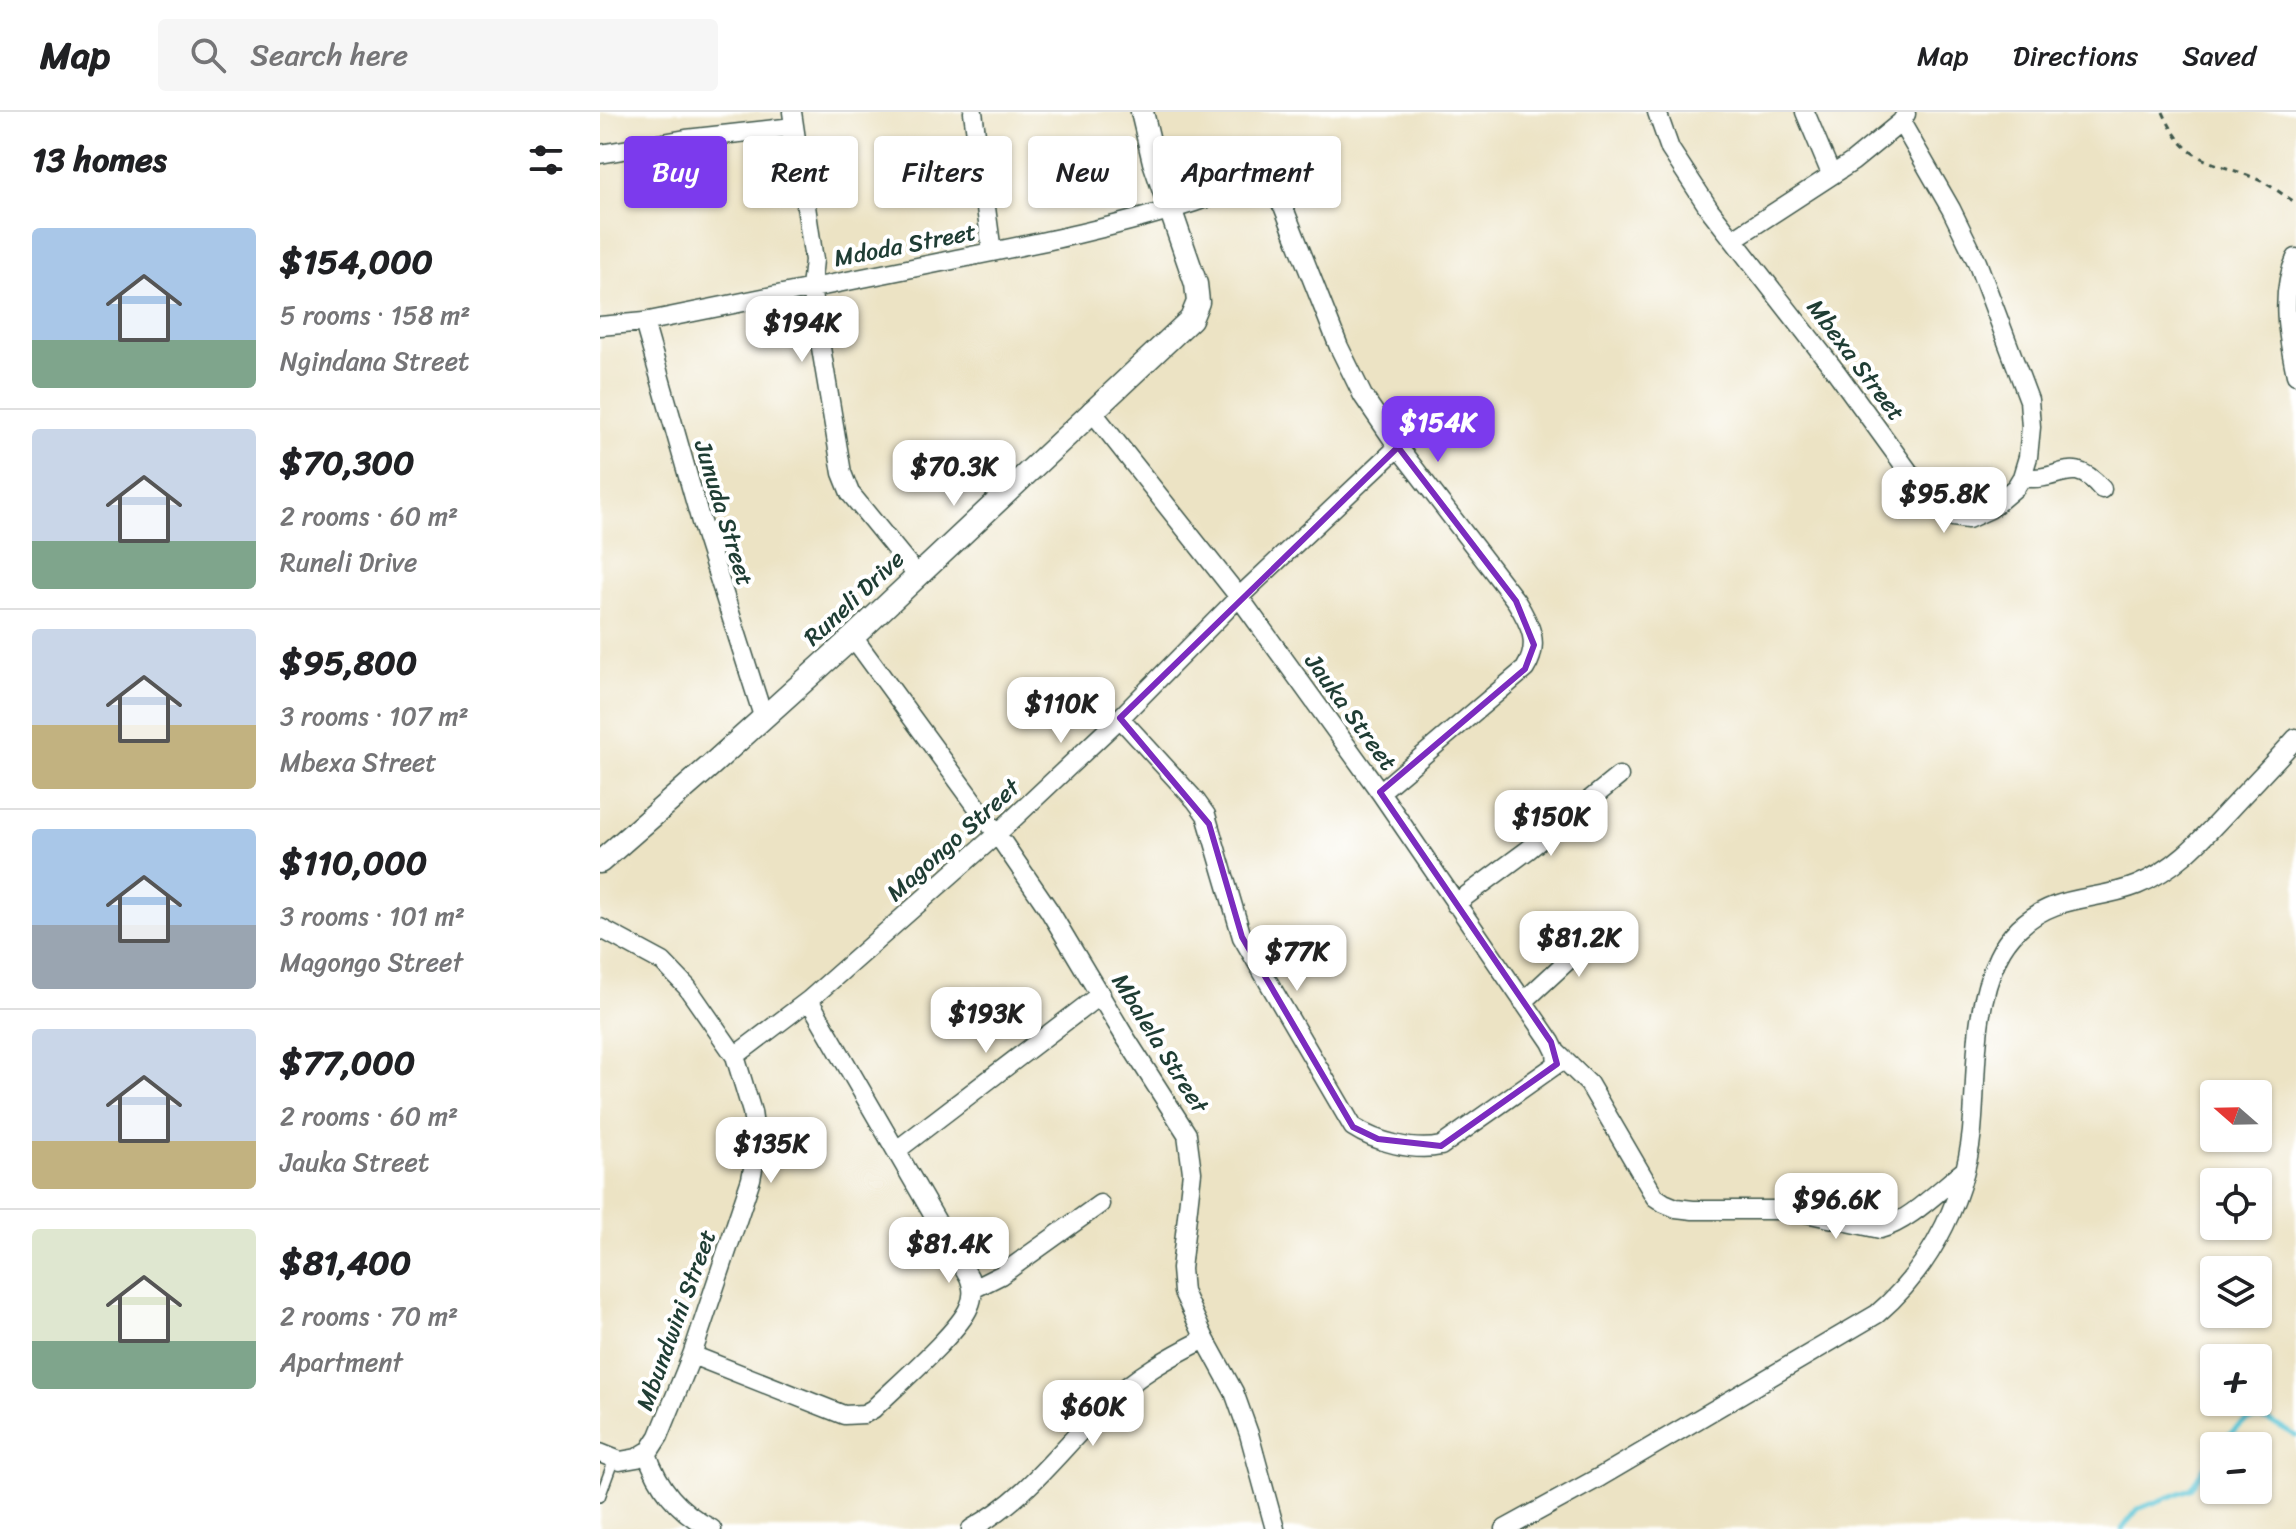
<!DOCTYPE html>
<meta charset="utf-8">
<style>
body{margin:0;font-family:Sriracha,sans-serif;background:#f6f6f6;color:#202124;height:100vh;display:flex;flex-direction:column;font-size:30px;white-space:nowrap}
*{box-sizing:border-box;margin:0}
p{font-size:26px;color:#757577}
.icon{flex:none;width:44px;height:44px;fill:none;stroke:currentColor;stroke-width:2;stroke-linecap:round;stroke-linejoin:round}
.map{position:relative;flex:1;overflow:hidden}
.details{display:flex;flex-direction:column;background:#fff;width:600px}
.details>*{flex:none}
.hud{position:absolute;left:24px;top:24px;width:760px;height:72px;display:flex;gap:16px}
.needle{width:52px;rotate:290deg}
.buttons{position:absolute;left:1600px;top:968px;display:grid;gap:16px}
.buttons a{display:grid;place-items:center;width:72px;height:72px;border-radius:8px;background:#fff;box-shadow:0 2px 6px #0004;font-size:40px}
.price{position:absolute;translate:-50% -68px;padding:0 18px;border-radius:16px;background:#fff;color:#222;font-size:26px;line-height:52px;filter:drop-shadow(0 2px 4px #0008)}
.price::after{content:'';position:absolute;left:50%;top:48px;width:24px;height:18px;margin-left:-12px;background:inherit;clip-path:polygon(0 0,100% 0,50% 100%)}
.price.on{background:#7c3aed;color:#fff}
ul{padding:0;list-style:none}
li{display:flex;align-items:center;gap:24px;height:200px;padding:0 32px}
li+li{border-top:2px solid #e0e0e0}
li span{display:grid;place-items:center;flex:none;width:224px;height:160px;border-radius:8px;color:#555}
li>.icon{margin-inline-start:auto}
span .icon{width:96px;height:96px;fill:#fffc;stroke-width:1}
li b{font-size:34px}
h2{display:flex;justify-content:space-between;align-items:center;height:96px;padding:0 32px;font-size:34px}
.tag{padding:0 28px;border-radius:8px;background:#fff;box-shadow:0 2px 6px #0004;font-size:28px;line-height:72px}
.tag.on{background:#7c3aed;color:#fff}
header{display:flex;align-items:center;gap:48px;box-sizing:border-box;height:112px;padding:0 40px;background:#fff;border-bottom:2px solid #e0e0e0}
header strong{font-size:38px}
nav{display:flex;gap:44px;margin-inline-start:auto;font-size:28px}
.search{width:560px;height:72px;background:#f6f6f6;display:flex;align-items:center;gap:20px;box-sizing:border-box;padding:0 28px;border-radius:8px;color:#757577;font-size:30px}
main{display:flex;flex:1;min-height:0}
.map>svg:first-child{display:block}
</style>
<header>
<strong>Map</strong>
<div class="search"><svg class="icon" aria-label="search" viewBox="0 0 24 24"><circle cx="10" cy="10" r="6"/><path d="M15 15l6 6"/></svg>Search here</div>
<nav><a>Map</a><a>Directions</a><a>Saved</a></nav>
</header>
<main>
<section class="details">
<h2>13 homes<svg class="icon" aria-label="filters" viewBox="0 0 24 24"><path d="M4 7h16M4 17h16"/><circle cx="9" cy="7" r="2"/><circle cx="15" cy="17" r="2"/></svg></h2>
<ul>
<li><span style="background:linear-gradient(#a9c7e8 70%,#7fa58c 0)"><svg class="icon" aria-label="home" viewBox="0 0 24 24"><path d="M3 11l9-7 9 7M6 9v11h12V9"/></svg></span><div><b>$154,000</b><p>5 rooms · 158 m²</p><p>Ngindana Street</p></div></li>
<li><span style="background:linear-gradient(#c9d6e8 70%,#7fa58c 0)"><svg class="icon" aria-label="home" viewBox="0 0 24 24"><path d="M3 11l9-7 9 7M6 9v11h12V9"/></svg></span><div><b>$70,300</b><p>2 rooms · 60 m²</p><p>Runeli Drive</p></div></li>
<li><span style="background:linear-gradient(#c9d6e8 60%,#c2b280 0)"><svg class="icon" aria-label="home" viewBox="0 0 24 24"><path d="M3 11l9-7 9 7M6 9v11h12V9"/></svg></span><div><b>$95,800</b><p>3 rooms · 107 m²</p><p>Mbexa Street</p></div></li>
<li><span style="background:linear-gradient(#a9c7e8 60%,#9aa5b1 0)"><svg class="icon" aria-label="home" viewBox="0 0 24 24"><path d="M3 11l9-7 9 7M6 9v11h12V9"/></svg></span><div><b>$110,000</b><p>3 rooms · 101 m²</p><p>Magongo Street</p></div></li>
<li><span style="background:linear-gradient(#c9d6e8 70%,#c2b280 0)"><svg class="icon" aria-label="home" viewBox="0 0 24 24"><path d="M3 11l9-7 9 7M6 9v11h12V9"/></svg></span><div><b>$77,000</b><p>2 rooms · 60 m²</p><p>Jauka Street</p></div></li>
<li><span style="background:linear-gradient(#dfe7d0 70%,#7fa58c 0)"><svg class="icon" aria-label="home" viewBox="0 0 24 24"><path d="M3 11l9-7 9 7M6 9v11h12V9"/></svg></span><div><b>$81,400</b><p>2 rooms · 70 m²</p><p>Apartment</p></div></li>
</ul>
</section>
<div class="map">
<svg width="1696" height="1417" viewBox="0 0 1696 1417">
<rect width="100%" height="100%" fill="#fff"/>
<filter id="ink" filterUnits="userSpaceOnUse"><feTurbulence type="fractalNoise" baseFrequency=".0125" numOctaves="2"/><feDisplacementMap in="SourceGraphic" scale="16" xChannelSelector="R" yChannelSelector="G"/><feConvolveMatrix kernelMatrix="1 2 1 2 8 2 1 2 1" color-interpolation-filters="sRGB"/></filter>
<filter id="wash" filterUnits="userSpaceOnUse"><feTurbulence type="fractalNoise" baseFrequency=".006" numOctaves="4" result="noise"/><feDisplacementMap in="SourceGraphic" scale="32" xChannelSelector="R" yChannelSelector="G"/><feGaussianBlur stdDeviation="1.8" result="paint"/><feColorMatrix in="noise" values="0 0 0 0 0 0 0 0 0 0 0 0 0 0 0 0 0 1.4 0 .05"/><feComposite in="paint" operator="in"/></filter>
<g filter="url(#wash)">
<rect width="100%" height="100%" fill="#ece3c4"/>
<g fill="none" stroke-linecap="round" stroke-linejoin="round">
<!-- stream -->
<path stroke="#5ac5d5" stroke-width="5" d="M1619,1334C1649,1299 1658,1300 1696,1324
M1522,1417L1538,1397L1590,1377L1614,1341"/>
</g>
</g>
<g filter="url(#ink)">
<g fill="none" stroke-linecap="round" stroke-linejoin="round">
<defs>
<path id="service" d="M0,1385L14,1347"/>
<path id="minor" d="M192,0L214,148L211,176L242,361L250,381L317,463
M373,0L392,140
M1057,0L1070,37L1110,98L1237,261L1330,389L1353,405L1368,407L1390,397L1416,375L1422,365L1428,345L1431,315L1429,288L1377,150L1351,97L1301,10
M1205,0L1231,62
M0,42L86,27L193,15
M1135,126L1252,50L1301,10L1306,2
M1696,146C1679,182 1688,225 1696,263
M44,210L101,410L163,604
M0,214L44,210C143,190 242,170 342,150C427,133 512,117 595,90C625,80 660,63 683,94L739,235L763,284L798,335L916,489C930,512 941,532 925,557L780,680
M491,298L639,485L780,680L951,930L956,940L957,952L841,1034C814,1040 776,1030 753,1015L642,825L606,703L596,689L520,606
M1422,365C1461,372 1470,340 1502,377
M253,525L397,722L449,798L525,925L587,1022L592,1060L581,1157L583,1180L605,1227L634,1280L649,1322L675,1417
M855,792L928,738L1019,664
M0,816L63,850L87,875L135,944L152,1000L157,1036L151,1067L92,1243L59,1324L50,1338L37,1346L20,1349L0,1341
M923,890L991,827L1003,819L1017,814
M956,940L989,972L1048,1073L1055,1085L1064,1091L1076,1096L1093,1098H1192L1280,1117C1309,1110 1341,1076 1365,1058
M135,944L209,888L397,722L520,606L639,485L798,335
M297,1038L501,882
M373,1177L401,1163L500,1092
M92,1243L244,1303L264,1302L273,1297C295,1275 359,1220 369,1195C374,1184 373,1176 369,1165L209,888
M47,1341C58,1376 79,1400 112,1417
M371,1417C430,1384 459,1338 507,1292C536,1264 569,1245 605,1227
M905,1417L1000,1365L1277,1202C1333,1154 1369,1080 1373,1006C1377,950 1374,896 1398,845C1403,834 1411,824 1419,816C1456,781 1495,790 1537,773C1576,757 1602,727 1630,697C1652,673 1675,650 1696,626"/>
<path id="tertiary" d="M0,750L109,655L253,525L591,207L598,190L596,172L554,50L542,0"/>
</defs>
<!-- service casing -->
<use href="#service" stroke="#3e564a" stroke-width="12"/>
<!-- minor casing -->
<use href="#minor" stroke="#3e564a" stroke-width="21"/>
<!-- tertiary casing -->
<use href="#tertiary" stroke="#3e564a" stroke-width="25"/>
<!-- path -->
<path stroke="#3e564a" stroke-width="3" stroke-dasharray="6 6" stroke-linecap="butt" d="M1563,0C1586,51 1607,47 1652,65C1668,71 1682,82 1696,91"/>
<!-- service -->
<use href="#service" stroke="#fff" stroke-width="9"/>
<!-- minor -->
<use href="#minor" stroke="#fff" stroke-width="18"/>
<!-- tertiary -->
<use href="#tertiary" stroke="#fff" stroke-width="22"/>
</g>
</g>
<!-- marked area -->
<path fill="none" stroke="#7b2cbf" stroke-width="6" stroke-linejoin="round" d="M798,335L916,489L934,533L925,557L780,680L951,930L957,952L841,1034L778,1027L753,1015L642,825L609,712L520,606Z"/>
<g text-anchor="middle" stroke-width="8" stroke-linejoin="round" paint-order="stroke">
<!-- street labels -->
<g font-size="24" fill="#1f3d34" stroke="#fff">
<text transform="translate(305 133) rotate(-11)" y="8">Mdoda Street</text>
<text transform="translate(1256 248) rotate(53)" y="8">Mbexa Street</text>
<text transform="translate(124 401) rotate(73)" y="8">Junuda Street</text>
<text transform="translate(254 486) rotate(-43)" y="8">Runeli Drive</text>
<text transform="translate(751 600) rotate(54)" y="8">Jauka Street</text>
<text transform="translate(353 728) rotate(-42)" y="8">Magongo Street</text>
<text transform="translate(560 931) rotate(58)" y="8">Mbalela Street</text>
<text transform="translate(76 1208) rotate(-70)" y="8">Mbundwini Street</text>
</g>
</g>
</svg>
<div class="buttons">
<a><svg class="needle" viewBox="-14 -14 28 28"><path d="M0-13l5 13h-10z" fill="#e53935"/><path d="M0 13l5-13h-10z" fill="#757577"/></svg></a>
<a><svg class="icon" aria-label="locate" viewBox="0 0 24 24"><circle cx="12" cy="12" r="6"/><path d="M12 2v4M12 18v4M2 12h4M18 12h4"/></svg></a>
<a><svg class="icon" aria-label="layers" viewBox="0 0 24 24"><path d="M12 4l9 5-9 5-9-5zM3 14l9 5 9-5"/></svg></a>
<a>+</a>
<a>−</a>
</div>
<b class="price" style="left:202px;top:252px">$194K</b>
<b class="price on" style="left:838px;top:352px">$154K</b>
<b class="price" style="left:354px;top:396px">$70.3K</b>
<b class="price" style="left:1344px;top:423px">$95.8K</b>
<b class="price" style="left:461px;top:633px">$110K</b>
<b class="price" style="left:951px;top:746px">$150K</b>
<b class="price" style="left:979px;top:867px">$81.2K</b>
<b class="price" style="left:697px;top:881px">$77K</b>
<b class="price" style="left:386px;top:943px">$193K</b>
<b class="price" style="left:171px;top:1073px">$135K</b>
<b class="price" style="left:1236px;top:1129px">$96.6K</b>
<b class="price" style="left:349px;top:1173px">$81.4K</b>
<b class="price" style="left:493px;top:1336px">$60K</b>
<div class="hud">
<a class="tag on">Buy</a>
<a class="tag">Rent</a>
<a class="tag">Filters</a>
<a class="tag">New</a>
<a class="tag">Apartment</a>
</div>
</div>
</main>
